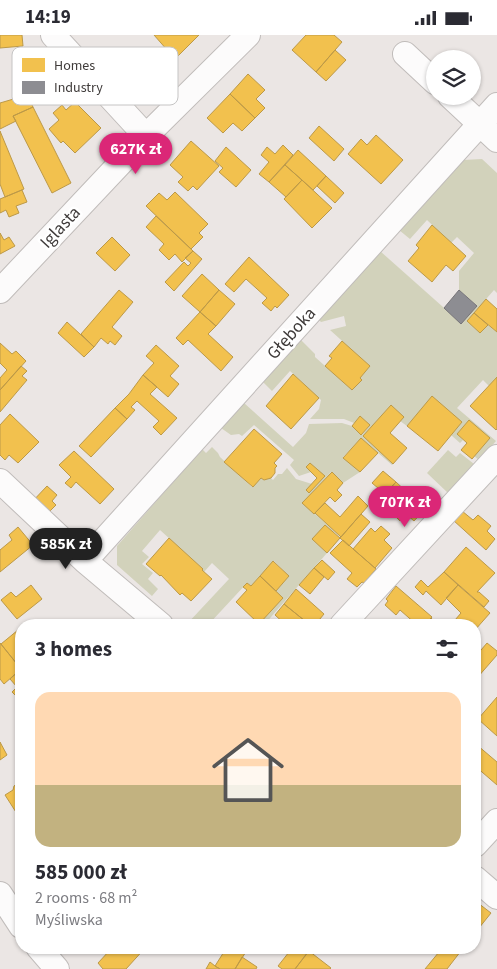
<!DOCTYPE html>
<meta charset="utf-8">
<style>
body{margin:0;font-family:"Source Sans 3",sans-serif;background:#f7f7f7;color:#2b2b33;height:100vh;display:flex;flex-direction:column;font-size:19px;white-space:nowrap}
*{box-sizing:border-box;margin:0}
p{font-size:16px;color:#7c7c81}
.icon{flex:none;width:28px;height:28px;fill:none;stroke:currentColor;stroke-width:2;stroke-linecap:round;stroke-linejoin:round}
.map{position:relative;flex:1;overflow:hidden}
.side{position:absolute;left:15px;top:584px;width:466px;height:335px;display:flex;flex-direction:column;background:#fff;border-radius:20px;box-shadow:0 1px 4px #0004}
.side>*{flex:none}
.fabs{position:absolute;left:426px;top:15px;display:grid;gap:10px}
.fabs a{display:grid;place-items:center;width:55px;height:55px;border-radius:50%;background:#fff;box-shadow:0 1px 4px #0004;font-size:25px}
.price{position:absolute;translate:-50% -42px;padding:0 11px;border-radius:18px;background:#db2777;color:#fff;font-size:16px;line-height:32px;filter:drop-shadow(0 1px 2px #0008)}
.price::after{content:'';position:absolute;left:50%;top:30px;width:15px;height:11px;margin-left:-8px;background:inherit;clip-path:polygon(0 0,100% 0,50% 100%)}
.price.on{background:#222;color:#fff}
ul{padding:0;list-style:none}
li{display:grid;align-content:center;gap:10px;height:265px;padding:0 20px}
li+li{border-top:1px solid #e1e1e2}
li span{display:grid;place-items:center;height:155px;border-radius:15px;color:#555}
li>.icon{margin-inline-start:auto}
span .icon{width:90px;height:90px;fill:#fffc;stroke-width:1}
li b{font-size:21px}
h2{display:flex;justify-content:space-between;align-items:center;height:60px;padding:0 20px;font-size:21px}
.status{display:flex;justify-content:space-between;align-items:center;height:35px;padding:0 25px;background:#fff;direction:ltr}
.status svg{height:14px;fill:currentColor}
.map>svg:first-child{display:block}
</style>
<div class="status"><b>14:19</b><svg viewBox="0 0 49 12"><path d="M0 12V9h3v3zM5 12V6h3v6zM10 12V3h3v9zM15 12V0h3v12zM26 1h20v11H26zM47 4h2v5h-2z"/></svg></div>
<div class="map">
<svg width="497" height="934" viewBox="0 0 497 934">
<rect width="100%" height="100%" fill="#ebe6e4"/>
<!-- green -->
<path fill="#d2d2bb" d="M482,124L497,138V258L494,255L467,286L480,298L488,290L497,297V342L489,351L483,345L457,373L496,406L479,425L474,421L489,403L469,385L457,399L463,405L460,408L451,400L462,387L432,362L407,391L400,386L391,370L363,401L393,429L392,430L361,403L343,422L360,437L343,448L331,437L303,468L341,502L325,491L313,504L327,518L264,590H255L257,587L259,589L276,556L289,541L274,526L251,551L247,548L208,590H186L229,544L212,528L204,537L202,535L203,534L160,495L142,516L149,522L142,529L153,538L148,544L158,554L152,561L117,530V511L202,414L206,418L212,412L218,418L220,422L252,452L261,443L264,445L271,443L273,445L278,439H282L287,433L296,444L312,449L309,458L324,441L310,428L306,432L311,437L299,441L290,430L294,425L254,390L242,401L239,399L231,400L221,393L244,368L293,412L306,398L309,389L342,388L352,391L362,400L370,390L360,381L354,388L344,384H310L319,374L321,365L290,336L272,356L263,347L301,305L315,319V322L352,355L362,345L360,343L370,331L330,295L346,291L344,281L321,287L319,285L380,216L461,288L477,271L459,255V236L474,218L457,202L451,208L427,185L410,204L399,195L463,125Z
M448,415L456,422L460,418L474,429L448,458L427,438Z"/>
<!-- homes -->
<path fill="#f2c14e" stroke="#bc9948" d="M0,0H22L23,11L0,13Z
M154,0H199L175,24Z
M306,0H334L342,7L316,37L292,15Z
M335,15L346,25L326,46L316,37Z
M248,39L265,55L256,64L265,73L255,83L230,59Z
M230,59L255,83L242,96L233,88L223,98L207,83Z
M27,60L33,72L13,81L16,86L0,94V68Z
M75,67L101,93L75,118L63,106L61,108L49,94L59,85L53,78L62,70L66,75Z
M33,72L71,148L52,158L13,81Z
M319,91L344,114L334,126L309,103Z
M0,96L24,154L5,162L0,149Z
M376,100L403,125L381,149L348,119L361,104L367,110Z
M191,106L219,131L197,155L193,151L188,156L178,147L183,142L170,130Z
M283,110L293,120L269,147L259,139L269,127L261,120L267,112L275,119Z
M226,112L251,135L236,152L219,137L223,133L215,126Z
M298,115L326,141L313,155L285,130Z
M285,130L302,145L286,162L269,147Z
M326,141L344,158L335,168L317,151Z
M302,145L332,173L312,193L284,164Z
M22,155L27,167L16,171L19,178L9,182L6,175L0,178V164Z
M175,157L208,189L199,198L203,202L191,214L146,171L159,158L167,165Z
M156,181L193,216L182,227L175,219L169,225L159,215L164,209L146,192Z
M432,190L466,221L453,236L446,230L432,247L408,226L419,213L416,210Z
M0,198L4,205L9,202L15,211L0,219Z
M112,202L130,220L115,236L96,218Z
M193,216L202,224L174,256L165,247L184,227L188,231L191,228L185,223Z
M249,222L289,260L277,273L275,271L271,276L262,268L267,263L246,244L234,257L225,249Z
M202,239L219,255L200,277L182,261Z
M119,255L133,267L112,292L122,301L115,310L110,306L108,309L101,303L94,312L81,299Z
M219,255L235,269L216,291L200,277Z
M486,264L497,274V297L474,278Z
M200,277L216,291L208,299L233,322L221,336L188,305L183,310L176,303Z
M474,278L488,290L480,298L467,286Z
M67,287L94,312L84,322L58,298Z
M342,306L370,331L360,343L362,345L352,355L325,331L332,323L329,321Z
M0,308L12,319L16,316L26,326L0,355V343L7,335L0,328Z
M156,310L179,331L170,341L179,349L168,362L143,340L154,328L146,321Z
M21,331L27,336L22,341L27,345L0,377V355Z
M293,339L319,363L291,394L266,371Z
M143,340L157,352L150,359L177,383L161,400L153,392L159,386L137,366L131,372L135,375L127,384L115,373L129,359Z
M497,342V394L496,395L470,371Z
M432,361L462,387L438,416L407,391Z
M391,370L404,382L390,398L407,413L393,429L363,401Z
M115,373L127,384L91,422L79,411Z
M10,379L39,407L18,428L9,420L5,425L0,420V390Z
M360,381L370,390L361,400L352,391Z
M469,385L490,403L472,424L461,415L467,408L457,399Z
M254,394L282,419L274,428L277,431L275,433V438L271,443L264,445L261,443L253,452L224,427Z
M361,403L378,418L360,437L343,423Z
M74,416L114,454L100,469L76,447L71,453L65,448L71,442L59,430Z
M310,428L325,441L309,458L306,455L317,443L306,432Z
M383,436L396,447L385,459L372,448Z
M332,437L343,448L337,455L342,460L335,467L330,462L314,479L302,468Z
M396,447L425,474L414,486L406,479L400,486L389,475L395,469L385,459Z
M47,451L57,460L52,466L56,470L45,481L31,468Z
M358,461L368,471L341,502L315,478L325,468L340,482Z
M462,476L473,485L478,480L491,491L487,496L495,504L486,515L453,485Z
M361,479L370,487L349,511L340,503Z
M325,490L340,503L327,518L312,504Z
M381,491L390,499L384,505L392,513L375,533L353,514L371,493L375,497Z
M18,492L33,510L0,537V515L12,505L9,500Z
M169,503L203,534L202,535L212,544L191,566L182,558L180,560L161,540L160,541L146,529Z
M343,505L376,534L364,548L362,547L357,552L347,544L352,538L330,518Z
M466,512L495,538L477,557H479L489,566L484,572L444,537Z
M322,525L335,537L328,545L314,533Z
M273,526L289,541L276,556L260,541Z
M314,533L324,542L310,559L299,550Z
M444,537L458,550L441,570L426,556L423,560L415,552L421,545L428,552Z
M260,541L283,563L259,589L236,567L247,555L243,552L247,548L251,551Z
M31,550L42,564L17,584L1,565L11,557L16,562Z
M458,550L490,578L475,595V590H460L455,585L461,578L446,563Z
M396,551L432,582L425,590H417L400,575L396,580L385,570L388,566L386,564Z
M296,554L324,579L315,590H310L284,569Z
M284,569L310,590H286L275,580Z
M431,583L438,590H425Z
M18,595L21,599V634L1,609Z
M0,608L21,634L4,649L0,644Z
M487,608L497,616V620L477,643L475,641V622Z
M21,634V660L18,663L12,657L17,652L10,644Z
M497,662V701L478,684Z
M0,707L7,720L0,725Z
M477,710L497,727V750L475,731V713Z
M19,747L21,748V785L5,760L13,755L14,751Z
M478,868L491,878L475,898V871Z
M119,912H146L126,934H103L98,928L110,915L114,919Z
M227,912H249L235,934H220L215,931Z
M293,912H300L307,918L295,934H282L278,931Z
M434,912H464L447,934H425L439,917Z
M309,916L331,933L330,934H295Z
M242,922L257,932L256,934H235Z
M210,927L215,931L220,934H206Z"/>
<!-- industry -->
<path fill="#8d8d92" stroke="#767478" d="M459,255L477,271L461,289L444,273Z"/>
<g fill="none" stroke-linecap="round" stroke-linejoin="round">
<defs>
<path id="minor" d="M53,0L146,101
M405,19L435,47
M450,61L497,105
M0,256L146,101L248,0
M0,446L85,526L161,590
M85,526L497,70
M342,590L497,422
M475,810L497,786
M475,843L497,862
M0,859L21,891
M38,912L57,934"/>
</defs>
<!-- minor casing -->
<use href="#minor" stroke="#c0bcba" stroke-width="26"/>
<!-- minor -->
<use href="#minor" stroke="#fcfbfb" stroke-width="24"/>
</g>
<g text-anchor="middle" stroke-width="5" stroke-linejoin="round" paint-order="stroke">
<!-- street labels -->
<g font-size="18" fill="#3f3b3a" stroke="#fff">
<text transform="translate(60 192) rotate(-47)" y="6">Iglasta</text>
<text transform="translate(291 298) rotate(-48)" y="6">Głęboka</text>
</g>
</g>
<!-- legend -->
<rect x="12" y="12" width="166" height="58" rx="8" fill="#fff" stroke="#c5c4c4" stroke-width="1"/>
<rect x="22" y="23" width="23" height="14" fill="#f2c14e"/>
<rect x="22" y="46" width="23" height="13" fill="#8d8d92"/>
<g font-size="14" fill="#3f3b3a">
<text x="54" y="35">Homes</text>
<text x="54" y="57">Industry</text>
</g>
</svg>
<div class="fabs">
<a><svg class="icon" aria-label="layers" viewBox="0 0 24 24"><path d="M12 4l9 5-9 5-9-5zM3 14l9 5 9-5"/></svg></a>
</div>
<b class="price" style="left:136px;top:140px">627K zł</b>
<b class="price" style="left:405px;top:493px">707K zł</b>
<b class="price on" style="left:66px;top:535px">585K zł</b>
<section class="side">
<h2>3 homes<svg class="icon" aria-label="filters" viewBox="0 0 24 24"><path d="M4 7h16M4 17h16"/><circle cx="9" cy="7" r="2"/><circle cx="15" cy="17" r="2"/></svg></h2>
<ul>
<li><span style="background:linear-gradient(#ffd9b3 60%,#c2b280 0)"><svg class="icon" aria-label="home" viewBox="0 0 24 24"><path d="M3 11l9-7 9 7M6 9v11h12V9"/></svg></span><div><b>585 000 zł</b><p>2 rooms · 68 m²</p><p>Myśliwska</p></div></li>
</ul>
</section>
</div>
